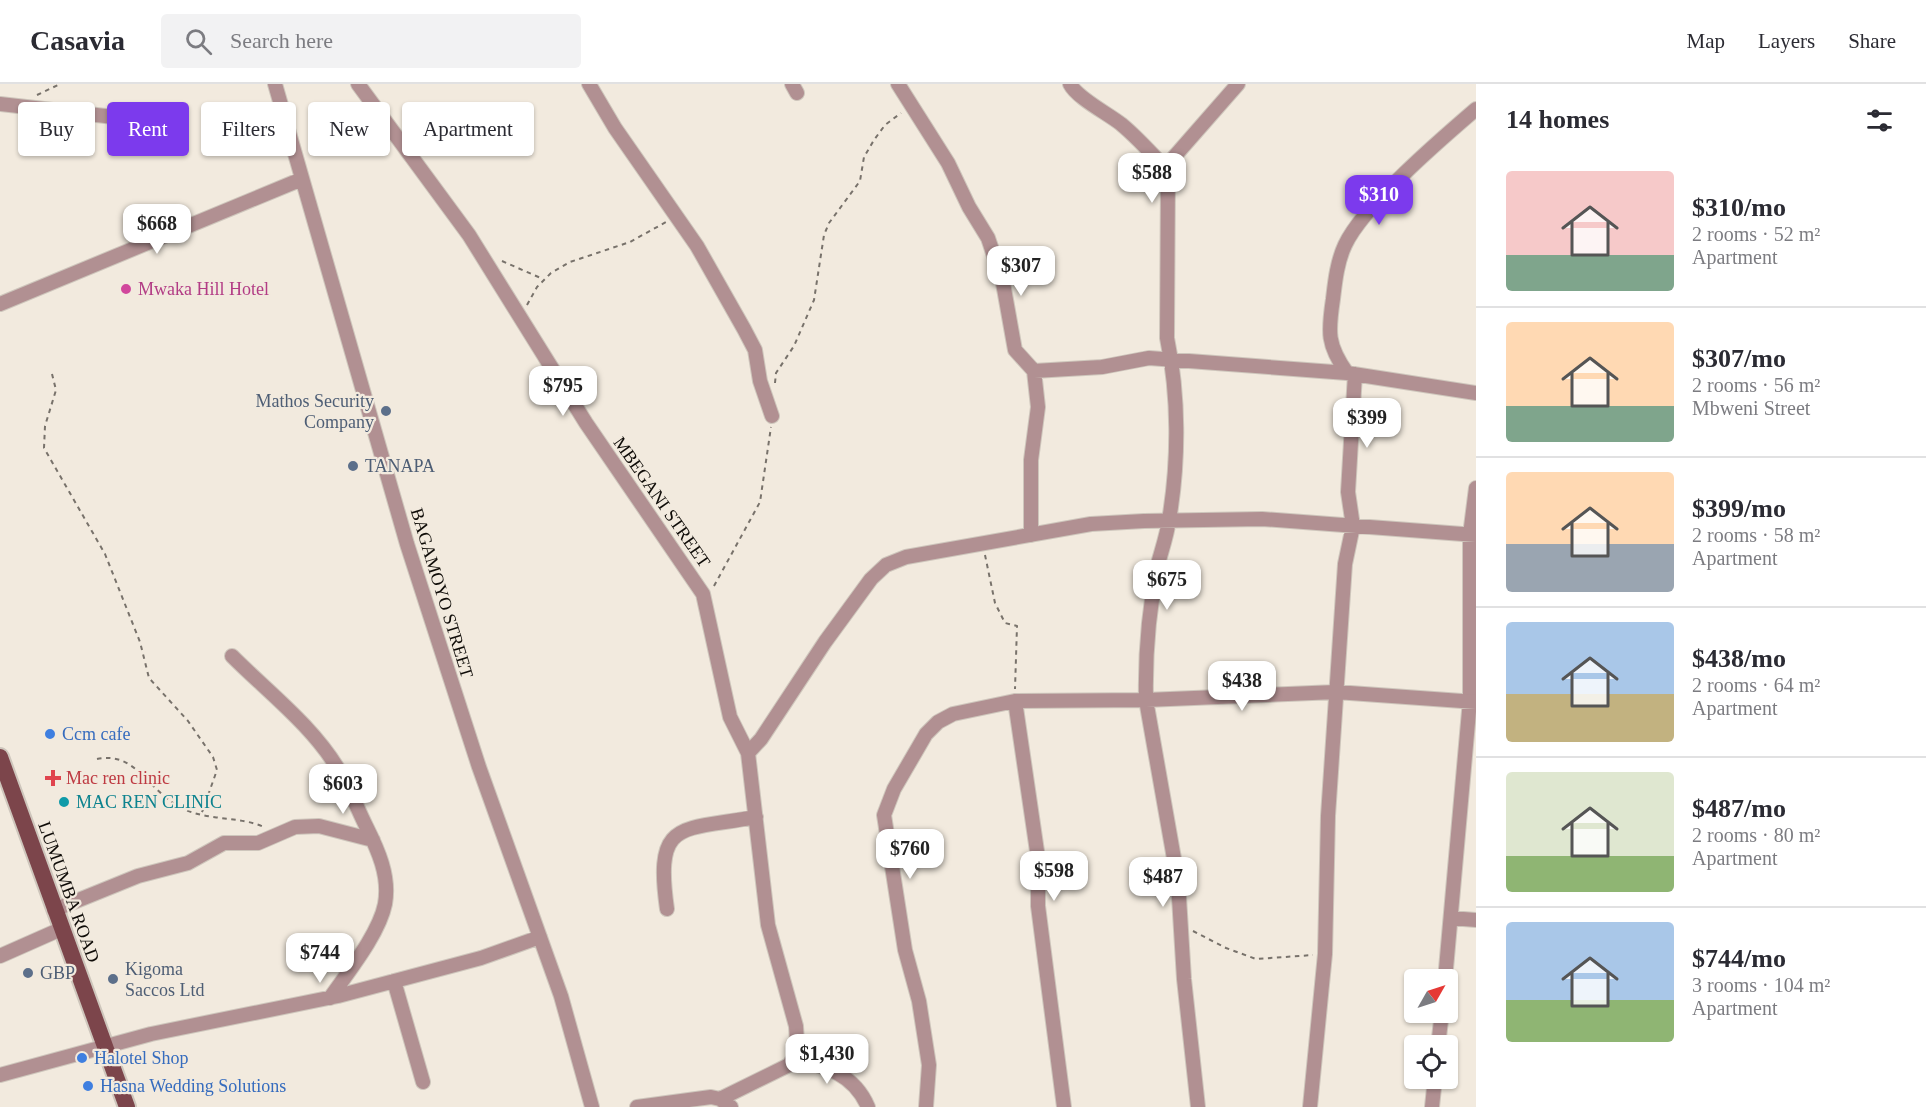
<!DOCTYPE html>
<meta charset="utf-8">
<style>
body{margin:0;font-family:Georgia,serif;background:#f2f2f3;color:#2b2b33;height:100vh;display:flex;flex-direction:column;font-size:22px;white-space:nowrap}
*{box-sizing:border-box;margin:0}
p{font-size:20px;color:#7c7c81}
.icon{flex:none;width:33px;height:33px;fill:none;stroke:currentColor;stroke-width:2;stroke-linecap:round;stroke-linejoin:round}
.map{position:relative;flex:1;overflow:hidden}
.side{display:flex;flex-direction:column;background:#fff;width:450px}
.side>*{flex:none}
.banner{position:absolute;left:18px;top:18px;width:570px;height:54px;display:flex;gap:12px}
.needle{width:39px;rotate:51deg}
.tools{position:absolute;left:1404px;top:885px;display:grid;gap:12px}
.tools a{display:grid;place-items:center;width:54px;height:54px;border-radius:6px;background:#fff;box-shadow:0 2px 4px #0004;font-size:30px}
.price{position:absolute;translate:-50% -51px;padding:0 14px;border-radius:12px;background:#fff;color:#222;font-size:20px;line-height:39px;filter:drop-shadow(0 2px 3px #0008)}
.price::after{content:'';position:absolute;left:50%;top:36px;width:18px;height:14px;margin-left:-9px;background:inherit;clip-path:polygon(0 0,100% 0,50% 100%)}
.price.current{background:#7c3aed;color:#fff}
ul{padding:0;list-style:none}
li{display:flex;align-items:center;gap:18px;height:150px;padding:0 30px}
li+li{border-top:2px solid #e1e1e2}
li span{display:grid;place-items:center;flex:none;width:168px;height:120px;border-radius:6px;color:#555}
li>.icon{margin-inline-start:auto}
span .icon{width:72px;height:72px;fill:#fffc;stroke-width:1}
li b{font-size:26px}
h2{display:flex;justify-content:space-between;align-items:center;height:72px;padding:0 30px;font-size:26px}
.pill{padding:0 21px;border-radius:6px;background:#fff;box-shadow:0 2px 4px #0004;font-size:21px;line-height:54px}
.pill.current{background:#7c3aed;color:#fff}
header{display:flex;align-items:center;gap:36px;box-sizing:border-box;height:84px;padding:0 30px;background:#fff;border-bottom:2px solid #e1e1e2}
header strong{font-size:28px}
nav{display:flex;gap:33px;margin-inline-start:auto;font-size:21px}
.search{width:420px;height:54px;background:#f2f2f3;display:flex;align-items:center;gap:15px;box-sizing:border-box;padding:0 21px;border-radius:6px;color:#7c7c81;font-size:22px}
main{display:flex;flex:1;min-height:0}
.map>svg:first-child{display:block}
</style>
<header>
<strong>Casavia</strong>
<div class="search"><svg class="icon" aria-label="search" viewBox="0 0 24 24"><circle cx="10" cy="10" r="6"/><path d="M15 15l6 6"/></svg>Search here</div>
<nav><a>Map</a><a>Layers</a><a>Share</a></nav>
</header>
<main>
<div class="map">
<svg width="1476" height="1023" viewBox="0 0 1476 1023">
<rect width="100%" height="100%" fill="#f2eade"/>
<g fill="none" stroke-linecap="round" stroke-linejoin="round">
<defs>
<path id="minor" d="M275,0L407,460L479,683L561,912L592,1023
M358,0L469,151L586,339L703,510L730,633L748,669
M589,0L615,44L697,162L744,245L755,266L760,297L772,332
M792,0L797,9
M898,0L948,79L969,123L988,154L1003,199L1015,266L1034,287L1038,323L1031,376V451
M1070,0C1077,14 1107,29 1121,40C1138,54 1153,71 1168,87
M0,20L114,33L131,41L154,57
M0,220L302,95
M1034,287L1102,283L1149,274L1347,289L1476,309
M1347,289C1327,261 1328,248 1333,215C1335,198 1337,178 1345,161C1363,122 1441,55 1476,25
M232,572C269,609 313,642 340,688C350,705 357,724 366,742C378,766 390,792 385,820C379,850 348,888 330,914
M1015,617L1038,774V822L1064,1023
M667,825C654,734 681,747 756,733
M54,826L138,792L188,779L224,759H258L295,743L319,742L373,756
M1451,834L1476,836
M0,872L61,845
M1445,896L1470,616V451L1476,404
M394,897L423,998
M1438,962L1442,928
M793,975C826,982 854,990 868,1023
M0,991L151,950L338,912L481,874L540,853
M720,1015L789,981L793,975L797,958L796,942L768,841L748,669L761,655L825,558L871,495L886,481L906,473L1091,440L1144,437L1262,435L1476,451
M637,1023L711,1013L720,1015L731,1023
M926,1023L929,981L919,917L905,866L884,731L894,705L926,650L938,638L953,630L1015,617L1146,616L1336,608L1476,618
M1198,1023L1184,895L1178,797L1146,616C1145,571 1149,524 1158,480C1162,465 1167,451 1169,436C1179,377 1179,312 1167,254L1168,87L1174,73L1238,0
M1310,1023L1325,870L1328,732L1345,480L1353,442L1348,408L1355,290
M1432,1023L1435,994"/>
<path id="primary" d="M0,673L127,1023"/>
</defs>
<!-- minor casing -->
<use href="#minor" stroke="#cec6bc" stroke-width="16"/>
<!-- primary casing -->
<use href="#primary" stroke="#cec6bc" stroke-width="20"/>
<!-- path -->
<path stroke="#78726b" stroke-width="2" stroke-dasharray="4.5 4.5" stroke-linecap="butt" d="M37,11L60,0
M502,177L543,195
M527,221L537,203L551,189L570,178L630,158L666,138
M52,290L56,306L45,342L44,364L105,470L140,558L149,594L188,637L213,673L217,686L201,731
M775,299L776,289L794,262L814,216L824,151L829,139L860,97L864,73L874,56L885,41L901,29
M985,471L995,519L1005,539L1017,542L1015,605
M714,502L760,418L771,343
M97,675C134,667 148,704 176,721C203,738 237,731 264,743
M1193,847L1226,864L1256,875L1313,871"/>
<!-- minor -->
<use href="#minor" stroke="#b19092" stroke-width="14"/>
<!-- primary -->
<use href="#primary" stroke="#7c454b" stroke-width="16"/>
</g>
<!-- markers -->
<circle fill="#d1479c" stroke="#f2eade" stroke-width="2" cx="126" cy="205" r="6"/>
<g fill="#5c6f8a" stroke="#f2eade" stroke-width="2">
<circle cx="386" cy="327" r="6"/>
<circle cx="353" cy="382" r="6"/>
<circle cx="28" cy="889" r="6"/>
<circle cx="113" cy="895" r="6"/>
</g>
<g fill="#3f7fe0" stroke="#f2eade" stroke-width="2">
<circle cx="50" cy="650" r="6"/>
<circle cx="82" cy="974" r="6"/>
<circle cx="88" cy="1002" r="6"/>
</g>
<path fill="#e0444e" stroke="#f2eade" stroke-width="2" d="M50 685h6v6h6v6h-6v6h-6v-6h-6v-6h6z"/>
<circle fill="#0f9aa8" stroke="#f2eade" stroke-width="2" cx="64" cy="718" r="6"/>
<g text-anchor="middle" stroke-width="4.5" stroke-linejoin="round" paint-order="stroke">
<!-- hotel labels -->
<g font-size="18" fill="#b23c85" stroke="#f2eade" text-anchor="start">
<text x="138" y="211">Mwaka Hill Hotel</text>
</g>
<!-- service labels -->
<g font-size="18" fill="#4e5e75" stroke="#f2eade" text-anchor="start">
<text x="374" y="323" text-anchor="end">Mathos Security<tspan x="374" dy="21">Company</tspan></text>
<text x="365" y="388">TANAPA</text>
<text x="125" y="891">Kigoma<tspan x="125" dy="21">Saccos Ltd</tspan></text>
<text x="40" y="895">GBP</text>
</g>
<!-- street labels -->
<g font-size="18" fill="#0f0c08" stroke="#f2eade">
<text transform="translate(662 418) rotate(55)" y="6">MBEGANI STREET</text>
<text transform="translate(442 509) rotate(73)" y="6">BAGAMOYO STREET</text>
<text transform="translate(69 808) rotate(70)" y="6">LUMUMBA ROAD</text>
</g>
<!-- shop labels -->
<g font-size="18" fill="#366cbe" stroke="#f2eade" text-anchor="start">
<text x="62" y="656">Ccm cafe</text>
<text x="94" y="980">Halotel Shop</text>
<text x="100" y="1008">Hasna Wedding Solutions</text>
</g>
<!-- health labels -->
<g font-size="18" fill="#be3a42" stroke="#f2eade" text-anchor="start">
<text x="66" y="700">Mac ren clinic</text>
</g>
<!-- culture labels -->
<g font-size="18" fill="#0d838f" stroke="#f2eade" text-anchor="start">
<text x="76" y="724">MAC REN CLINIC</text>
</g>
</g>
</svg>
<div class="tools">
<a><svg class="needle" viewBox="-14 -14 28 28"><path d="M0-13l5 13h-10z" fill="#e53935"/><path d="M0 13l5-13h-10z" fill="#7c7c81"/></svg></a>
<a><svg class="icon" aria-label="locate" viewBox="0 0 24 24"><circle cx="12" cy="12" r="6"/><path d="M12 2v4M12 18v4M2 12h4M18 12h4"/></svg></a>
</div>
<b class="price" style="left:1152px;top:120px">$588</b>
<b class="price current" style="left:1379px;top:142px">$310</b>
<b class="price" style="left:157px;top:171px">$668</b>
<b class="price" style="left:1021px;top:213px">$307</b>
<b class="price" style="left:563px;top:333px">$795</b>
<b class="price" style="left:1367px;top:365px">$399</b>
<b class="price" style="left:1167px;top:527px">$675</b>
<b class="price" style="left:1242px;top:628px">$438</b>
<b class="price" style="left:343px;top:731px">$603</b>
<b class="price" style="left:910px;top:796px">$760</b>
<b class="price" style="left:1054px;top:818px">$598</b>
<b class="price" style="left:1163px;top:824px">$487</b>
<b class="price" style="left:320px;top:900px">$744</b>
<b class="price" style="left:827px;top:1001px">$1,430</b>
<div class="banner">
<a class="pill">Buy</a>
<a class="pill current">Rent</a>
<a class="pill">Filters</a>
<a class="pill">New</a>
<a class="pill">Apartment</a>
</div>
</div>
<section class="side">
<h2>14 homes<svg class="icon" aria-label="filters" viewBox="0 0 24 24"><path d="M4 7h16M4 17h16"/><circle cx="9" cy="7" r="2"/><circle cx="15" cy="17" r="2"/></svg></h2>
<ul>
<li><span style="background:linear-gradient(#f6c9c9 70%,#7fa58c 0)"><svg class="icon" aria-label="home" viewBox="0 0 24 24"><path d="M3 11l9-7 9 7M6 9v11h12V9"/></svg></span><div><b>$310/mo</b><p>2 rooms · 52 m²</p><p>Apartment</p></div></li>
<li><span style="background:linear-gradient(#ffd9b3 70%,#7fa58c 0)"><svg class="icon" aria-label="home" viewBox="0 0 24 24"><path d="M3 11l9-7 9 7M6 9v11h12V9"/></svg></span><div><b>$307/mo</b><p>2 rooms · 56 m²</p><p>Mbweni Street</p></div></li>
<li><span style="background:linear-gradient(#ffd9b3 60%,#9aa5b1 0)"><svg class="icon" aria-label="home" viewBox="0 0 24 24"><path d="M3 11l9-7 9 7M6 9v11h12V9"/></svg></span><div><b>$399/mo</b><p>2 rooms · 58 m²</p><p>Apartment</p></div></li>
<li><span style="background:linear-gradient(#a9c7e8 60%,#c2b280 0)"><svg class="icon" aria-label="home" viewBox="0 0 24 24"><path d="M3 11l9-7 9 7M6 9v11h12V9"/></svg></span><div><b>$438/mo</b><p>2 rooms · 64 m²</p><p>Apartment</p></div></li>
<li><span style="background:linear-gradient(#dfe7d0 70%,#8fb573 0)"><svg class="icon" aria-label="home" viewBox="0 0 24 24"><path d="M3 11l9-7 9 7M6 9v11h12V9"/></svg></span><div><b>$487/mo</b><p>2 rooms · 80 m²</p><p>Apartment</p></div></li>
<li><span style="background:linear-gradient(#a9c7e8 65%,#8fb573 0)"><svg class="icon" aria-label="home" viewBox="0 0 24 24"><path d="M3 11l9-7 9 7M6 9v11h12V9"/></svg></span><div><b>$744/mo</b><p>3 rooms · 104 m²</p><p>Apartment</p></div></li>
</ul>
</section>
</main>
